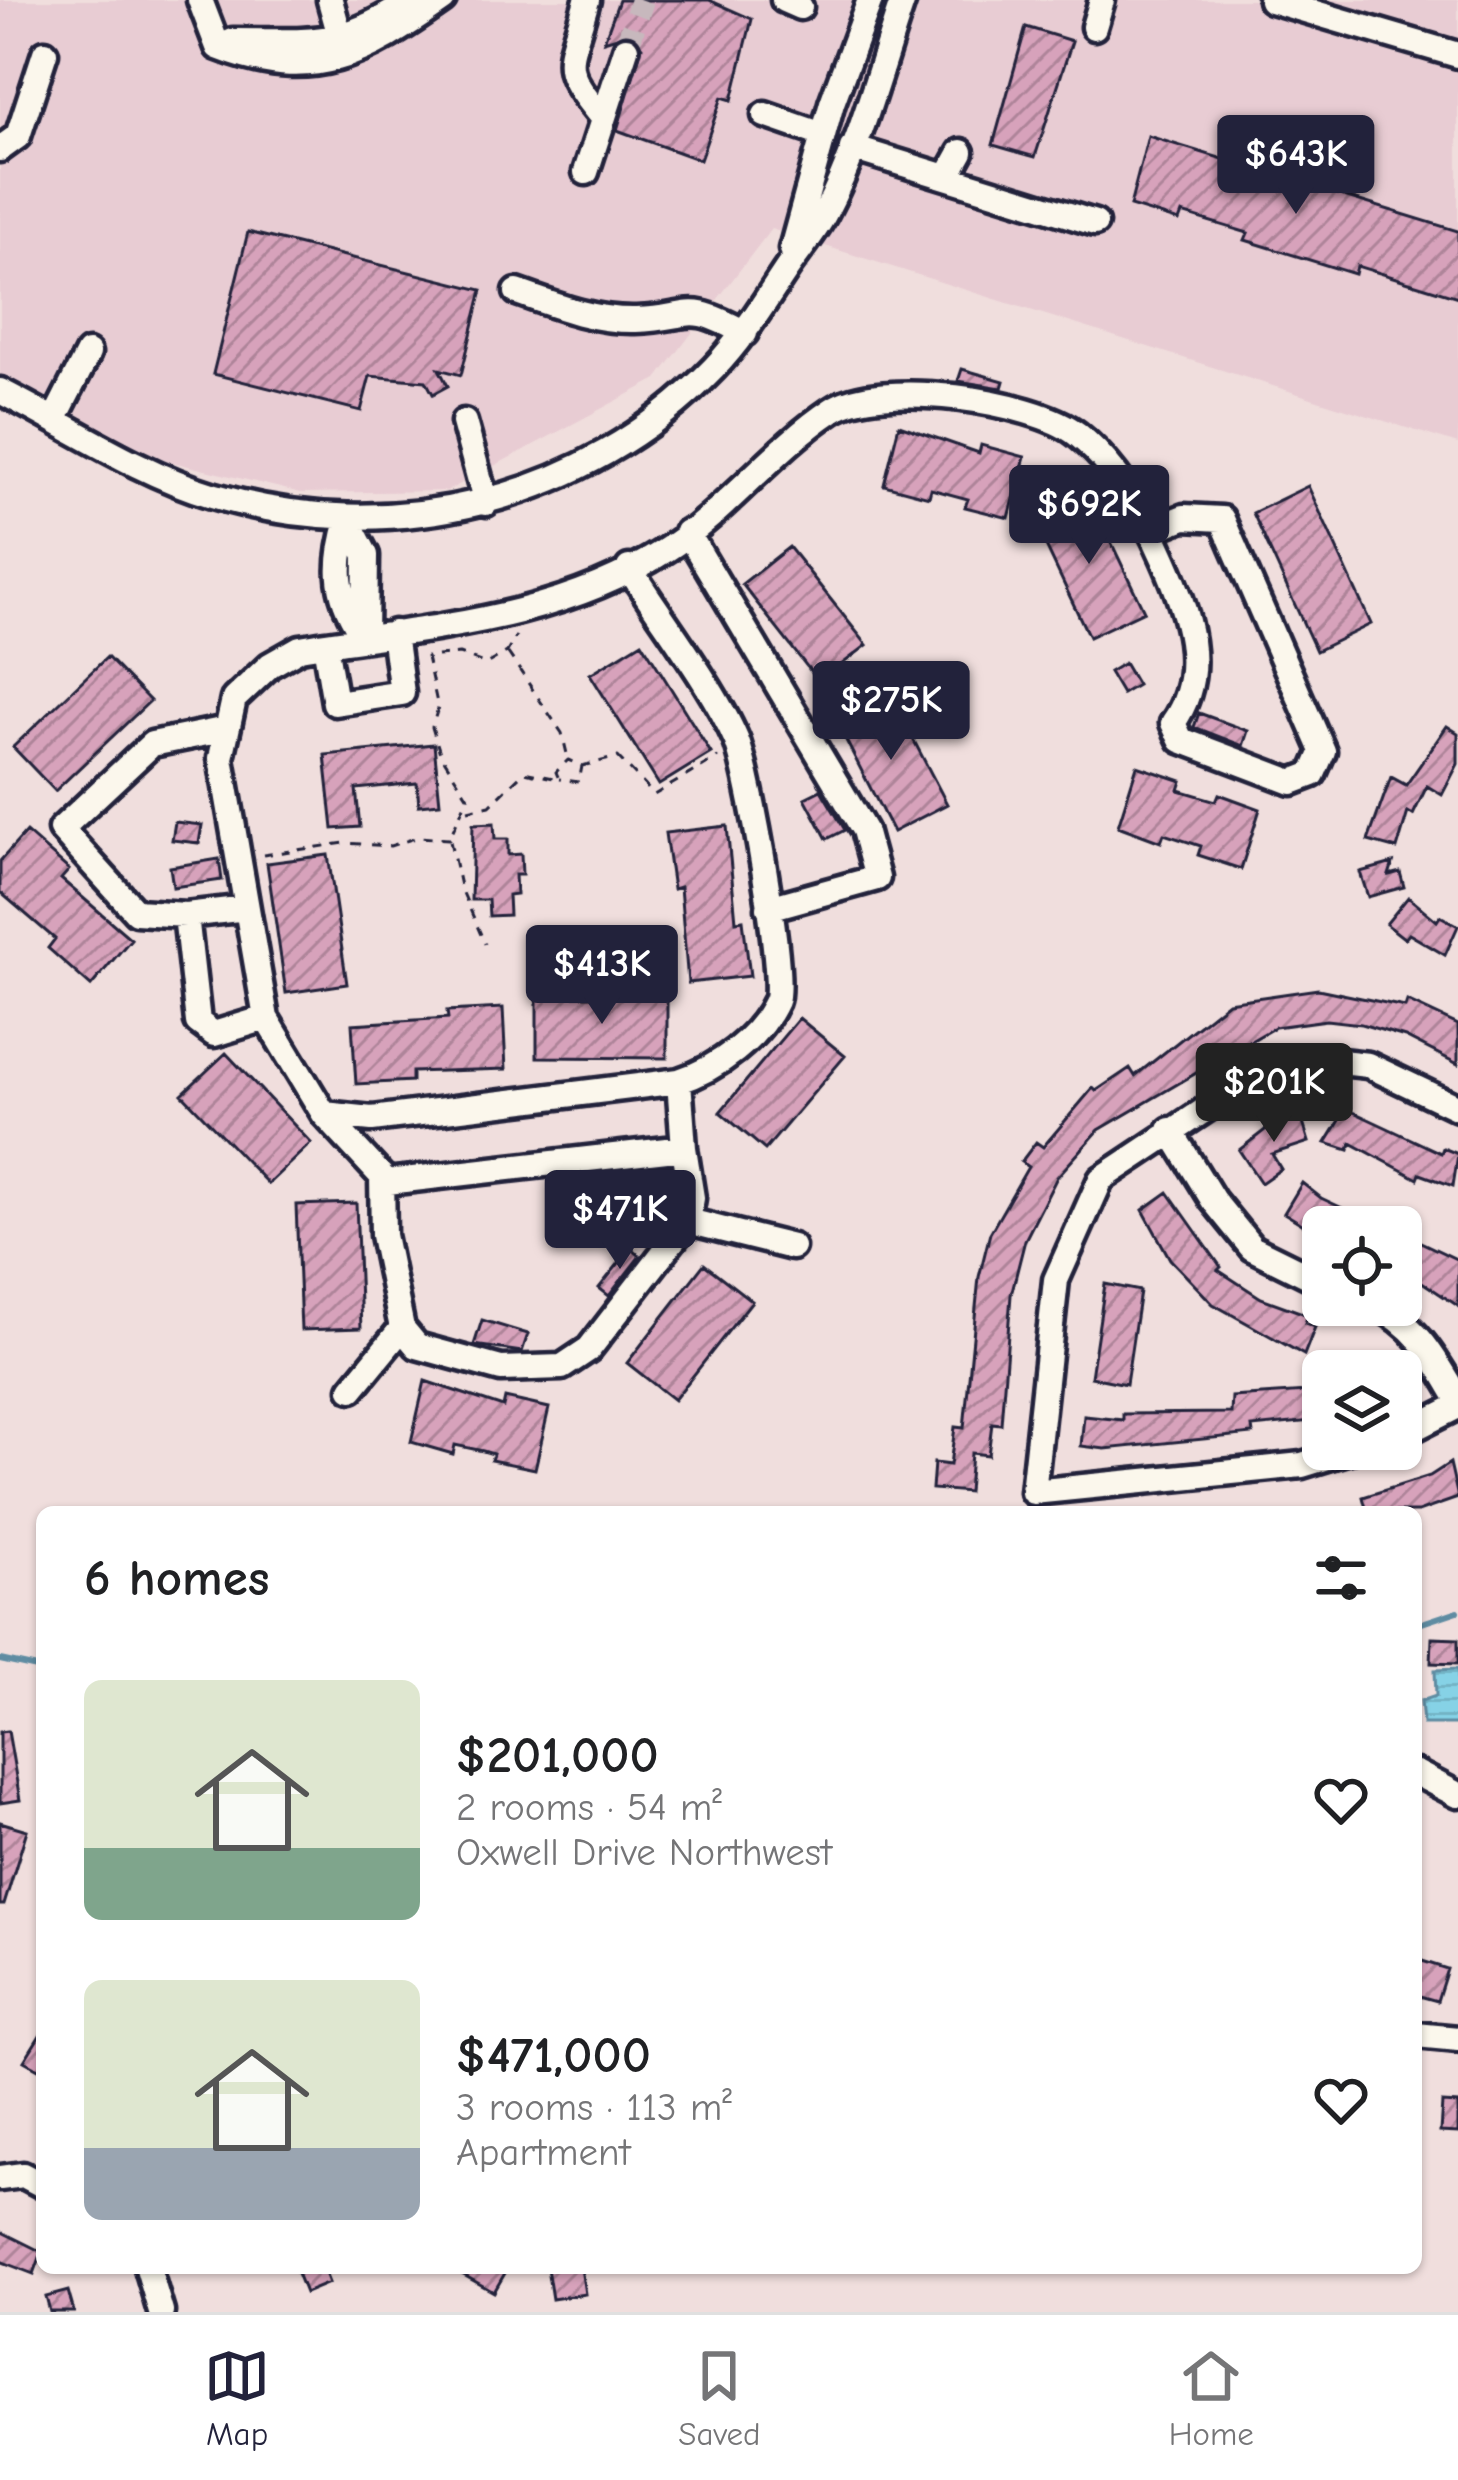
<!DOCTYPE html>
<meta charset="utf-8">
<style>
body{margin:0;font-family:"Comic Neue",sans-serif;background:#f2f2f2;color:#202124;height:100vh;display:flex;flex-direction:column;font-size:45px;white-space:nowrap}
*{box-sizing:border-box;margin:0}
p{font-size:39px;color:#757577}
.icon{flex:none;width:66px;height:66px;fill:none;stroke:currentColor;stroke-width:2;stroke-linecap:round;stroke-linejoin:round}
.map{position:relative;flex:1;overflow:hidden}
.sheet{position:absolute;left:36px;top:1506px;width:1386px;height:768px;display:flex;flex-direction:column;background:#fff;border-radius:18px;box-shadow:0 3px 9px #0004}
.sheet>*{flex:none}
.tools{position:absolute;left:1302px;top:1206px;display:grid;gap:24px}
.tools a{display:grid;place-items:center;width:120px;height:120px;border-radius:18px;background:#fff;box-shadow:0 3px 9px #0004;font-size:60px}
.price{position:absolute;translate:-50% -102px;padding:0 27px;border-radius:12px;background:#22223b;color:#fff;font-size:39px;line-height:78px;filter:drop-shadow(0 3px 6px #0008)}
.price::after{content:'';position:absolute;left:50%;top:72px;width:36px;height:27px;margin-left:-18px;background:inherit;clip-path:polygon(0 0,100% 0,50% 100%)}
.price.current{background:#222;color:#fff}
ul{padding:0;list-style:none}
li{display:flex;align-items:center;gap:36px;height:300px;padding:0 48px}
li span{display:grid;place-items:center;flex:none;width:336px;height:240px;border-radius:18px;color:#555}
li>.icon{margin-inline-start:auto}
span .icon{width:144px;height:144px;fill:#fffc;stroke-width:1}
li b{font-size:51px}
h2{display:flex;justify-content:space-between;align-items:center;height:144px;padding:0 48px;font-size:51px}
.dock{display:flex;justify-content:space-around;align-items:center;height:168px;border-top:3px solid #e0e0e0;background:#fff;font-size:33px;color:#757577}
.dock a{display:grid;justify-items:center;gap:6px}
.dock .current{color:#22223b}
.map>svg:first-child{display:block}
</style>
<div class="map">
<svg width="1458" height="2312" viewBox="0 0 1458 2312">
<defs>
<pattern id="water-rules" width="6" height="5" patternUnits="userSpaceOnUse" patternTransform="scale(3)"><rect width="6" height="5" fill="#86d2e6"/><path d="M0 2.5h6" fill="none" stroke="#73b4c6"/></pattern>
<pattern id="building-hatch" width="6" height="6" patternUnits="userSpaceOnUse" patternTransform="scale(3)"><rect width="6" height="6" fill="#d7a2bb"/><path d="M-1 1l2-2M0 6l6-6M5 7l2-2" fill="none" stroke="#ae8499"/></pattern>
</defs>
<rect width="100%" height="100%" fill="#f0dedd"/>
<filter id="ink" filterUnits="userSpaceOnUse"><feTurbulence type="fractalNoise" baseFrequency=".00833" numOctaves="2"/><feDisplacementMap in="SourceGraphic" scale="24" xChannelSelector="R" yChannelSelector="G"/><feConvolveMatrix kernelMatrix="1 2 1 2 8 2 1 2 1" color-interpolation-filters="sRGB"/></filter>
<g filter="url(#ink)">
<!-- built -->
<path fill="#e8ccd3" d="M0,0H1458V444L771,229L657,379L447,491L301,493L168,461L0,399Z"/>
<!-- water -->
<path fill="url(#water-rules)" stroke="#5e8ca2" stroke-width="3" d="M1458,1669V1724H1423L1421,1701L1436,1696L1435,1670Z"/>
<g fill="none" stroke-linecap="round" stroke-linejoin="round">
<!-- stream -->
<path stroke="#5e8ca2" stroke-width="6" d="M1416,1625L1458,1611
M0,1660L42,1669"/>
</g>
<!-- building -->
<path fill="url(#building-hatch)" stroke="#22223b" stroke-width="3" d="M619,0H709L752,19L732,100L722,97L700,160L617,130L642,47L630,33L604,41Z
M1026,27L1072,41L1035,157L993,145Z
M1148,136L1458,231V297L1357,266L1355,274L1245,240L1248,233L1182,213L1179,221L1130,206Z
M248,232L482,290L461,375L439,369L448,386L433,394L426,381L370,376L361,411L213,374Z
M962,369L1004,381L1002,388L958,381Z
M899,425L979,453L981,445L1025,457L1009,518L965,507L968,499L931,489L929,497L884,485Z
M1308,486L1371,624L1316,651L1253,513Z
M1090,498L1144,611L1089,637L1035,523Z
M789,547L867,645L819,682L742,584Z
M642,642L711,753L659,785L590,674Z
M107,657L150,701L55,791L13,747Z
M1124,663L1137,685L1122,694L1109,672Z
M889,693L947,804L893,832L836,721Z
M1199,713L1248,731L1243,746L1194,727Z
M1447,726L1458,733V764L1442,795L1427,786L1413,815L1408,812L1397,849L1368,841L1391,777L1406,785Z
M434,744L440,803L419,805L417,783L356,789L360,827L333,829L325,755Z
M1137,766L1182,781L1179,790L1216,801L1219,794L1260,809L1241,869L1198,855L1201,846L1164,834L1161,842L1118,826Z
M821,790L845,830L827,839L805,798Z
M175,822L202,825L199,843L172,840Z
M494,823L495,839H508V855L521,854L522,875H515L516,894L508,895L509,915L489,916L488,900H471L473,824Z
M727,826L736,921L743,920L750,976L688,983L680,887L673,889L665,833Z
M26,832L69,870L61,879L131,939L91,986L48,948L55,939L0,892V861Z
M328,855L347,984L286,993L267,863Z
M219,859L222,880L173,887L170,867Z
M1393,863L1389,875L1400,872L1404,887L1368,897L1360,872Z
M1408,897L1437,921L1440,916L1458,926L1445,955L1409,934L1405,939L1386,924Z
M1318,989L1405,1007L1407,1001L1458,1025V1064L1405,1037L1361,1024L1326,1020L1275,1027L1099,1130L1057,1177L1025,1240L1011,1295L1001,1424L992,1423L988,1455L971,1453L968,1492L932,1489L934,1463L950,1465L955,1427L964,1428L979,1277L990,1233L1028,1167L1021,1162L1036,1142L1043,1147L1093,1088L1096,1091L1130,1068L1135,1076L1228,1002Z
M537,996H667V1058L537,1057Z
M503,1008L506,1069L412,1072V1081L356,1084L352,1024L448,1018L447,1011Z
M799,1018L845,1056L765,1150L720,1112Z
M226,1053L311,1143L268,1184L182,1094Z
M1347,1109L1441,1153L1443,1148L1458,1154L1453,1186L1420,1174L1418,1179L1351,1143L1349,1150L1326,1143Z
M1300,1113L1309,1142L1272,1154L1281,1169L1261,1183L1239,1150L1278,1120Z
M1302,1183L1321,1198L1383,1227H1307L1284,1213Z
M1168,1192L1221,1267L1218,1270L1261,1298L1308,1315L1305,1323L1315,1327L1304,1355L1213,1304L1170,1259L1143,1210Z
M356,1203L361,1328L301,1330L296,1205Z
M1406,1235L1458,1260V1306L1401,1268Z
M631,1248L640,1256L609,1296L599,1288Z
M704,1264L752,1301L674,1400L627,1363Z
M1105,1284L1140,1291L1126,1384L1091,1377Z
M482,1320L528,1334L522,1352L474,1345Z
M425,1381L503,1407L505,1398L549,1408L535,1469L491,1460L493,1454L483,1451L455,1445L453,1454L411,1442Z
M1322,1391L1323,1420L1252,1427L1253,1434L1105,1449L1081,1446L1084,1416L1123,1420V1414L1231,1413L1232,1397Z
M1450,1463L1458,1498L1418,1512H1367L1363,1497L1430,1476Z
M1432,1638L1458,1639V1664L1431,1663Z
M8,1731L20,1800L0,1803V1732Z
M0,1822L27,1830L4,1905H0Z
M1416,1959L1447,1969L1437,2001L1416,1995Z
M42,2032V2071L24,2061Z
M1442,2103L1458,2104V2133L1440,2132Z
M0,2231L42,2252L34,2274L0,2261Z
M295,2268H323L329,2283L305,2293Z
M451,2268H508L494,2292Z
M547,2268H581L585,2294L552,2299Z
M68,2291L74,2312H50L46,2297Z"/>
<g fill="none" stroke-linecap="round" stroke-linejoin="round">
<!-- minor-tunnel -->
<path stroke="#c7b8bd" stroke-width="24" stroke-dasharray="24 12" stroke-linecap="butt" d="M626,49L642,0"/>
<defs>
<path id="minor" d="M200,0L218,47C313,85 366,54 443,0
M330,0L344,51
M587,0C569,68 556,62 603,119
M784,0L800,7
M1271,0L1458,55
M1094,27L1102,0
M221,46L233,41C315,41 342,48 412,0
M765,115L823,135
M852,148L1095,223
M0,149L18,136L45,53
M586,172L626,49
M947,177L961,152
M792,249L832,103L870,0
M517,292C556,306 594,321 636,320C695,318 684,300 745,333
M0,391C69,426 138,473 212,495C390,548 584,503 714,368C741,340 762,306 784,273C797,253 814,234 825,213C860,147 879,70 903,0
M55,418L88,353
M464,422L486,503
M348,521C334,568 336,598 365,638
M348,521L366,555L365,638
M687,532L864,830L877,878L769,908
M325,644L335,703L402,693L394,633
M247,908L186,915L198,1022L214,1034L266,1018
M186,915L136,912L61,829L152,744L227,729
M679,1081L684,1148
M324,1114L372,1119L679,1081C717,1069 759,1038 776,1001C786,977 749,769 736,739C713,686 661,619 629,568
M1170,1130L1213,1200L1252,1248L1323,1283
M382,1177L383,1235L402,1328L417,1346L501,1369L562,1367L589,1349L688,1221L692,1198L684,1148L387,1182L324,1114L266,1018L221,758L234,699L270,665L300,648C425,628 556,621 666,550C726,512 772,450 832,410C879,378 1034,400 1077,434C1117,466 1144,513 1164,559C1187,611 1210,671 1173,723L1181,740L1292,782L1313,774L1323,751L1222,519L1184,517L1151,530
M688,1221L792,1247
M1374,1305C1417,1324 1435,1359 1458,1398
M352,1389L402,1328
M1401,1435L1458,1406
M1354,1449L1302,1465L1033,1492L1056,1280L1101,1179L1277,1062L1313,1059L1368,1065L1458,1108
M1416,1773L1458,1795
M1416,2035L1458,2039
M0,2178L23,2175L42,2185
M148,2268L161,2312"/>
</defs>
<!-- minor casing -->
<use href="#minor" stroke="#22223b" stroke-width="33"/>
<!-- path -->
<path stroke="#22223b" stroke-width="3" stroke-dasharray="9 9" stroke-linecap="butt" d="M508,653L562,733L568,758
M582,766L618,757L654,795L718,757
M468,810L490,805L524,772L559,779L556,772L568,760L582,766L579,782L559,779
M450,841L460,886L485,944
M263,855L345,843L390,846L418,837L449,839L468,797L440,753L432,727L438,708L427,657L459,654L486,664L507,652L516,636"/>
<!-- minor -->
<use href="#minor" stroke="#fbf7ec" stroke-width="24"/>
</g>
</g>
</svg>
<div class="tools">
<a><svg class="icon" aria-label="locate" viewBox="0 0 24 24"><circle cx="12" cy="12" r="6"/><path d="M12 2v4M12 18v4M2 12h4M18 12h4"/></svg></a>
<a><svg class="icon" aria-label="layers" viewBox="0 0 24 24"><path d="M12 4l9 5-9 5-9-5zM3 14l9 5 9-5"/></svg></a>
</div>
<b class="price" style="left:1296px;top:217px">$643K</b>
<b class="price" style="left:1089px;top:567px">$692K</b>
<b class="price" style="left:891px;top:763px">$275K</b>
<b class="price" style="left:602px;top:1027px">$413K</b>
<b class="price current" style="left:1274px;top:1145px">$201K</b>
<b class="price" style="left:620px;top:1272px">$471K</b>
<section class="sheet">
<h2>6 homes<svg class="icon" aria-label="filters" viewBox="0 0 24 24"><path d="M4 7h16M4 17h16"/><circle cx="9" cy="7" r="2"/><circle cx="15" cy="17" r="2"/></svg></h2>
<ul>
<li><span style="background:linear-gradient(#dfe7d0 70%,#7fa58c 0)"><svg class="icon" aria-label="home" viewBox="0 0 24 24"><path d="M3 11l9-7 9 7M6 9v11h12V9"/></svg></span><div><b>$201,000</b><p>2 rooms · 54 m²</p><p>Oxwell Drive Northwest</p></div><svg class="icon" aria-label="heart" viewBox="0 0 24 24"><path d="M12 20l-8-8c-3-5 5-10 8-4 3-6 11-1 8 4z"/></svg></li>
<li><span style="background:linear-gradient(#dfe7d0 70%,#9aa5b1 0)"><svg class="icon" aria-label="home" viewBox="0 0 24 24"><path d="M3 11l9-7 9 7M6 9v11h12V9"/></svg></span><div><b>$471,000</b><p>3 rooms · 113 m²</p><p>Apartment</p></div><svg class="icon" aria-label="heart" viewBox="0 0 24 24"><path d="M12 20l-8-8c-3-5 5-10 8-4 3-6 11-1 8 4z"/></svg></li>
</ul>
</section>
</div>
<nav class="dock">
<a class="current"><svg class="icon" aria-label="map" viewBox="0 0 24 24"><path d="M3 6l6-2 6 2 6-2v14l-6 2-6-2-6 2zM9 4v14M15 6v14"/></svg>Map</a>
<a><svg class="icon" aria-label="saved" viewBox="0 0 24 24"><path d="M7 4h10v16l-5-4-5 4z"/></svg>Saved</a>
<a><svg class="icon" aria-label="home" viewBox="0 0 24 24"><path d="M3 11l9-7 9 7M6 9v11h12V9"/></svg>Home</a>
</nav>
